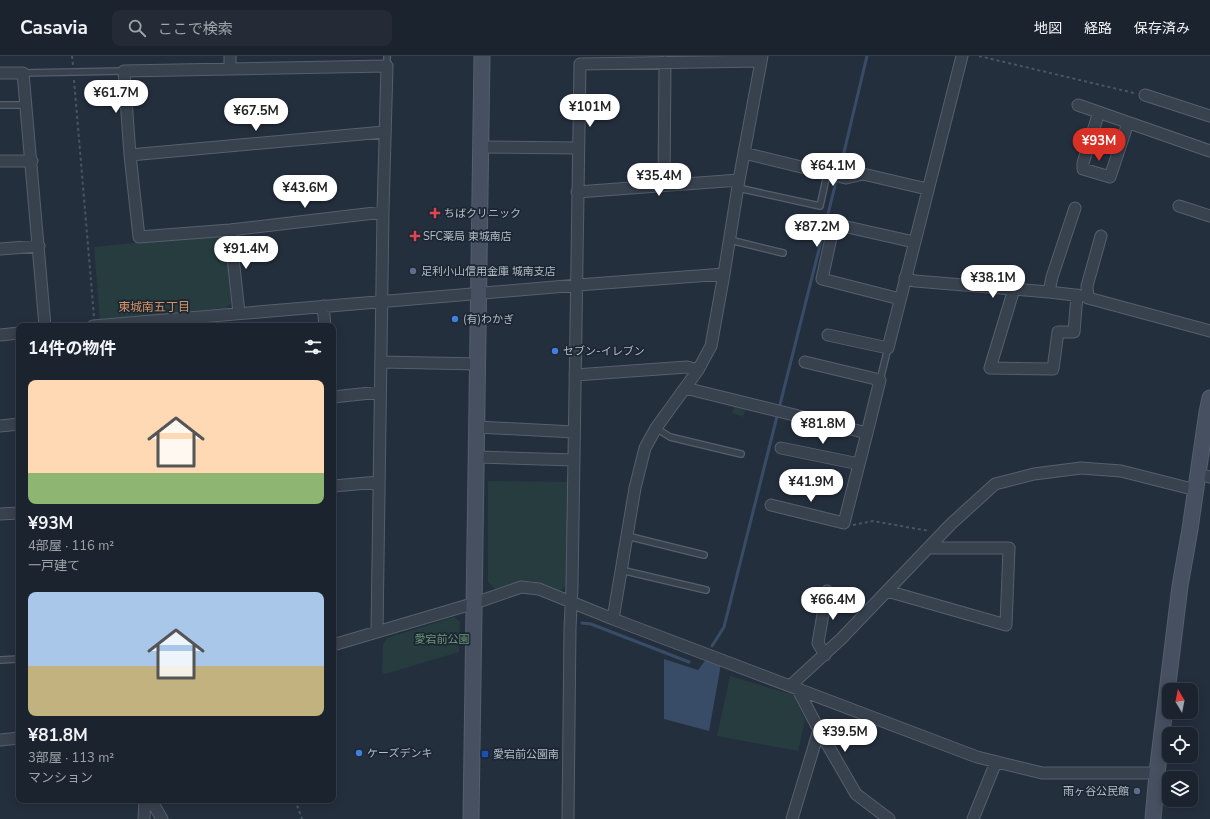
<!DOCTYPE html>
<html lang="ja">
<meta charset="utf-8">
<style>
body{margin:0;font-family:"Nunito Sans","Noto Sans JP",sans-serif;background:#242b36;color:#f1f3f6;height:100vh;display:flex;flex-direction:column;font-size:15px;white-space:nowrap}
*{box-sizing:border-box;margin:0}
p{font-size:13px;color:#a0a4aa}
.icon{flex:none;width:22px;height:22px;fill:none;stroke:currentColor;stroke-width:2;stroke-linecap:round;stroke-linejoin:round}
.map{position:relative;flex:1;overflow:hidden}
.side{position:absolute;left:16px;top:267px;width:320px;height:480px;display:flex;flex-direction:column;background:#1b232e;border-radius:8px;box-shadow:0 2px 10px #0003,0 0 0 1px #39404a}
.side>*{flex:none}
.needle{width:26px;rotate:350deg}
.fabs{position:absolute;left:1162px;top:627px;display:grid;gap:8px}
.fabs a{display:grid;place-items:center;width:36px;height:36px;border-radius:8px;background:#1b232e;box-shadow:0 2px 10px #0003,0 0 0 1px #39404a;font-size:20px}
.price{position:absolute;translate:-50% -34px;padding:0 9px;border-radius:14px;background:#fff;color:#222;font-size:13px;line-height:26px;filter:drop-shadow(0 1px 2px #0008)}
.price::after{content:'';position:absolute;left:50%;top:24px;width:12px;height:9px;margin-left:-6px;background:inherit;clip-path:polygon(0 0,100% 0,50% 100%)}
.price.selected{background:#d93025;color:#fff}
ul{padding:0;list-style:none}
li{display:grid;align-content:center;gap:8px;height:212px;padding:0 12px}
li span{display:grid;place-items:center;height:124px;border-radius:8px;color:#555}
li>.icon{margin-inline-start:auto}
span .icon{width:72px;height:72px;fill:#fffc;stroke-width:1}
li b{font-size:17px}
h2{display:flex;justify-content:space-between;align-items:center;height:48px;padding:0 12px;font-size:17px}
header{display:flex;align-items:center;gap:24px;box-sizing:border-box;height:56px;padding:0 20px;background:#1b232e;border-bottom:1px solid #39404a}
header strong{font-size:19px}
nav{display:flex;gap:22px;margin-inline-start:auto;font-size:14px}
.search{width:280px;height:36px;background:#242b36;display:flex;align-items:center;gap:10px;box-sizing:border-box;padding:0 14px;border-radius:8px;color:#a0a4aa;font-size:15px}
.map>svg:first-child{display:block}
</style>
<header>
<strong>Casavia</strong>
<div class="search"><svg class="icon" aria-label="search" viewBox="0 0 24 24"><circle cx="10" cy="10" r="6"/><path d="M15 15l6 6"/></svg>ここで検索</div>
<nav><a>地図</a><a>経路</a><a>保存済み</a></nav>
</header>
<div class="map">
<svg width="1210" height="763" viewBox="0 0 1210 763">
<rect width="100%" height="100%" fill="#242f3e"/>
<!-- green -->
<path fill="#263c3f" d="M219,178L226,184L231,248L226,252L100,264L94,191Z
M735,349L746,352L743,361L732,357Z
M488,425L568,426L566,530L560,535L532,525H525L496,534L488,526Z
M454,561L460,566L459,596L385,618L382,616L383,588L387,582Z
M730,620L793,639L805,664L798,695L717,680Z"/>
<!-- water -->
<path fill="#394c67" d="M707,602L721,608L709,675L664,663V603L698,614Z"/>
<g fill="none" stroke-linecap="round" stroke-linejoin="round">
<!-- stream -->
<path stroke="#394c67" stroke-width="3" d="M839,117L867,0
M582,567L591,568L689,606
M712,590L724,571L837,122"/>
<defs>
<path id="lane" d="M387,10V0
M23,17L124,15
M0,49H26
M738,132L820,150L827,118
M730,184L783,197
M880,324L888,292
M656,372L670,381L741,398
M627,480L704,499
M621,514L706,534
M0,604L19,603"/>
<path id="street" d="M230,0V13
M0,17H23L45,270
M1145,39L1210,60
M1078,49L1210,95
M1099,56L1083,107V113L1110,121L1128,67
M480,91L578,92
M744,97L846,122L863,118L927,133
M130,99L384,76
M0,105H32
M664,129L665,6
M577,136L739,124
M1179,150L1210,160
M230,174L239,257
M1101,180L1087,230L1088,242L1210,275
M0,193L39,190
M905,222L915,225L1049,236L1083,240
M1014,233L990,312L1053,313L1058,276H1074L1077,239
M1049,236L1052,221L1075,152
M900,243L822,223L834,168L914,186
M323,250L325,270
M93,270L578,229L724,218
M0,279L19,277
M828,279L888,292L962,0
M381,306L479,308
M575,319L687,311L698,314
M685,332L867,377L880,324L805,306
M333,341L380,336
M0,370L19,368
M477,371L574,376
M781,392L859,408
M477,401L574,404
M1198,418L1210,421
M333,430L379,426
M771,449L844,467L867,377
M0,458L19,457
M887,535L1006,569L1009,492H928
M613,563L635,432L645,392L656,372L698,314L711,290L724,218L739,124L762,0
M377,576L383,156L387,10L124,15L130,99L139,181L230,174L383,156
M333,589L475,547L521,531L539,533L613,563L977,701L1042,717H1157
M825,599L818,587L827,535
M790,630L841,583L951,468L995,428L1034,418L1081,412L1121,415L1196,434
M798,634L819,674L856,738L889,763
M0,684L19,682
M151,744L162,763
M144,763L145,744
M568,763L570,572L572,531L580,8L761,5
M792,763L819,674
M973,763L996,706"/>
<path id="secondary" d="M471,763L482,0
M1153,763L1157,717L1180,530L1190,473L1207,356L1210,342"/>
</defs>
<!-- lane casing -->
<use href="#lane" stroke="#565f6c" stroke-width="8"/>
<!-- street casing -->
<use href="#street" stroke="#565f6c" stroke-width="13"/>
<!-- secondary casing -->
<use href="#secondary" stroke="#565f6c" stroke-width="17"/>
<!-- path -->
<path stroke="#44595c" stroke-width="2" stroke-dasharray="3 3" stroke-linecap="butt" d="M72,0L73,9
M979,0L1134,37
M74,24L94,261
M853,469L873,465L929,475
M295,744L302,763"/>
<!-- lane -->
<use href="#lane" stroke="#38414e" stroke-width="5.5"/>
<!-- street -->
<use href="#street" stroke="#38414e" stroke-width="11"/>
<!-- secondary -->
<use href="#secondary" stroke="#465061" stroke-width="15"/>
</g>
<!-- markers -->
<g fill="#e0444e" stroke="#1d2633" stroke-width="1.5">
<path d="M433 151h4v4h4v4h-4v4h-4v-4h-4v-4h4z"/>
<path d="M413 174h4v4h4v4h-4v4h-4v-4h-4v-4h4z"/>
</g>
<g fill="#5c6f8a" stroke="#1d2633" stroke-width="1.5">
<circle cx="413" cy="215" r="4"/>
<circle cx="1137" cy="735" r="4"/>
</g>
<g fill="#3f7fe0" stroke="#1d2633" stroke-width="1.5">
<circle cx="455" cy="263" r="4"/>
<circle cx="555" cy="295" r="4"/>
<circle cx="359" cy="697" r="4"/>
</g>
<rect fill="#1a4fb4" stroke="#1d2633" stroke-width="1.5" x="481" y="694" width="8" height="8" rx="2"/>
<g text-anchor="middle" stroke-width="3.5" stroke-linejoin="round" paint-order="stroke">
<!-- poi labels -->
<g font-size="11" fill="#b4bcc9" stroke="#1d2633" text-anchor="start">
<text x="444" y="161">ちばクリニック</text>
<text x="423" y="184">SFC薬局 東城南店</text>
<text x="421" y="219">足利小山信用金庫 城南支店</text>
<text x="463" y="267">(有)わかぎ</text>
<text x="563" y="299">セブン-イレブン</text>
<text x="367" y="701">ケーズデンキ</text>
<text x="493" y="702">愛宕前公園南</text>
<text x="1129" y="739" text-anchor="end">雨ヶ谷公民館</text>
</g>
<!-- park labels -->
<g font-size="11" fill="#6b9a76" stroke="#1d2633">
<text x="442" y="587">愛宕前公園</text>
</g>
<!-- neighbourhood labels -->
<g font-size="12" fill="#d59563" stroke="#1d2633">
<text x="154" y="255">東城南五丁目</text>
</g>
</g>
</svg>
<div class="fabs">
<a><svg class="needle" viewBox="-14 -14 28 28"><path d="M0-13l5 13h-10z" fill="#e53935"/><path d="M0 13l5-13h-10z" fill="#a0a4aa"/></svg></a>
<a><svg class="icon" aria-label="locate" viewBox="0 0 24 24"><circle cx="12" cy="12" r="6"/><path d="M12 2v4M12 18v4M2 12h4M18 12h4"/></svg></a>
<a><svg class="icon" aria-label="layers" viewBox="0 0 24 24"><path d="M12 4l9 5-9 5-9-5zM3 14l9 5 9-5"/></svg></a>
</div>
<b class="price" style="left:116px;top:58px">¥61.7M</b>
<b class="price" style="left:590px;top:72px">¥101M</b>
<b class="price" style="left:256px;top:76px">¥67.5M</b>
<b class="price selected" style="left:1099px;top:106px">¥93M</b>
<b class="price" style="left:833px;top:131px">¥64.1M</b>
<b class="price" style="left:659px;top:141px">¥35.4M</b>
<b class="price" style="left:305px;top:153px">¥43.6M</b>
<b class="price" style="left:817px;top:192px">¥87.2M</b>
<b class="price" style="left:246px;top:214px">¥91.4M</b>
<b class="price" style="left:993px;top:243px">¥38.1M</b>
<b class="price" style="left:823px;top:389px">¥81.8M</b>
<b class="price" style="left:811px;top:447px">¥41.9M</b>
<b class="price" style="left:833px;top:565px">¥66.4M</b>
<b class="price" style="left:845px;top:697px">¥39.5M</b>
<section class="side">
<h2>14件の物件<svg class="icon" aria-label="filters" viewBox="0 0 24 24"><path d="M4 7h16M4 17h16"/><circle cx="9" cy="7" r="2"/><circle cx="15" cy="17" r="2"/></svg></h2>
<ul>
<li><span style="background:linear-gradient(#ffd9b3 75%,#8fb573 0)"><svg class="icon" aria-label="home" viewBox="0 0 24 24"><path d="M3 11l9-7 9 7M6 9v11h12V9"/></svg></span><div><b>¥93M</b><p>4部屋 · 116 m²</p><p>一戸建て</p></div></li>
<li><span style="background:linear-gradient(#a9c7e8 60%,#c2b280 0)"><svg class="icon" aria-label="home" viewBox="0 0 24 24"><path d="M3 11l9-7 9 7M6 9v11h12V9"/></svg></span><div><b>¥81.8M</b><p>3部屋 · 113 m²</p><p>マンション</p></div></li>
</ul>
</section>
</div>
